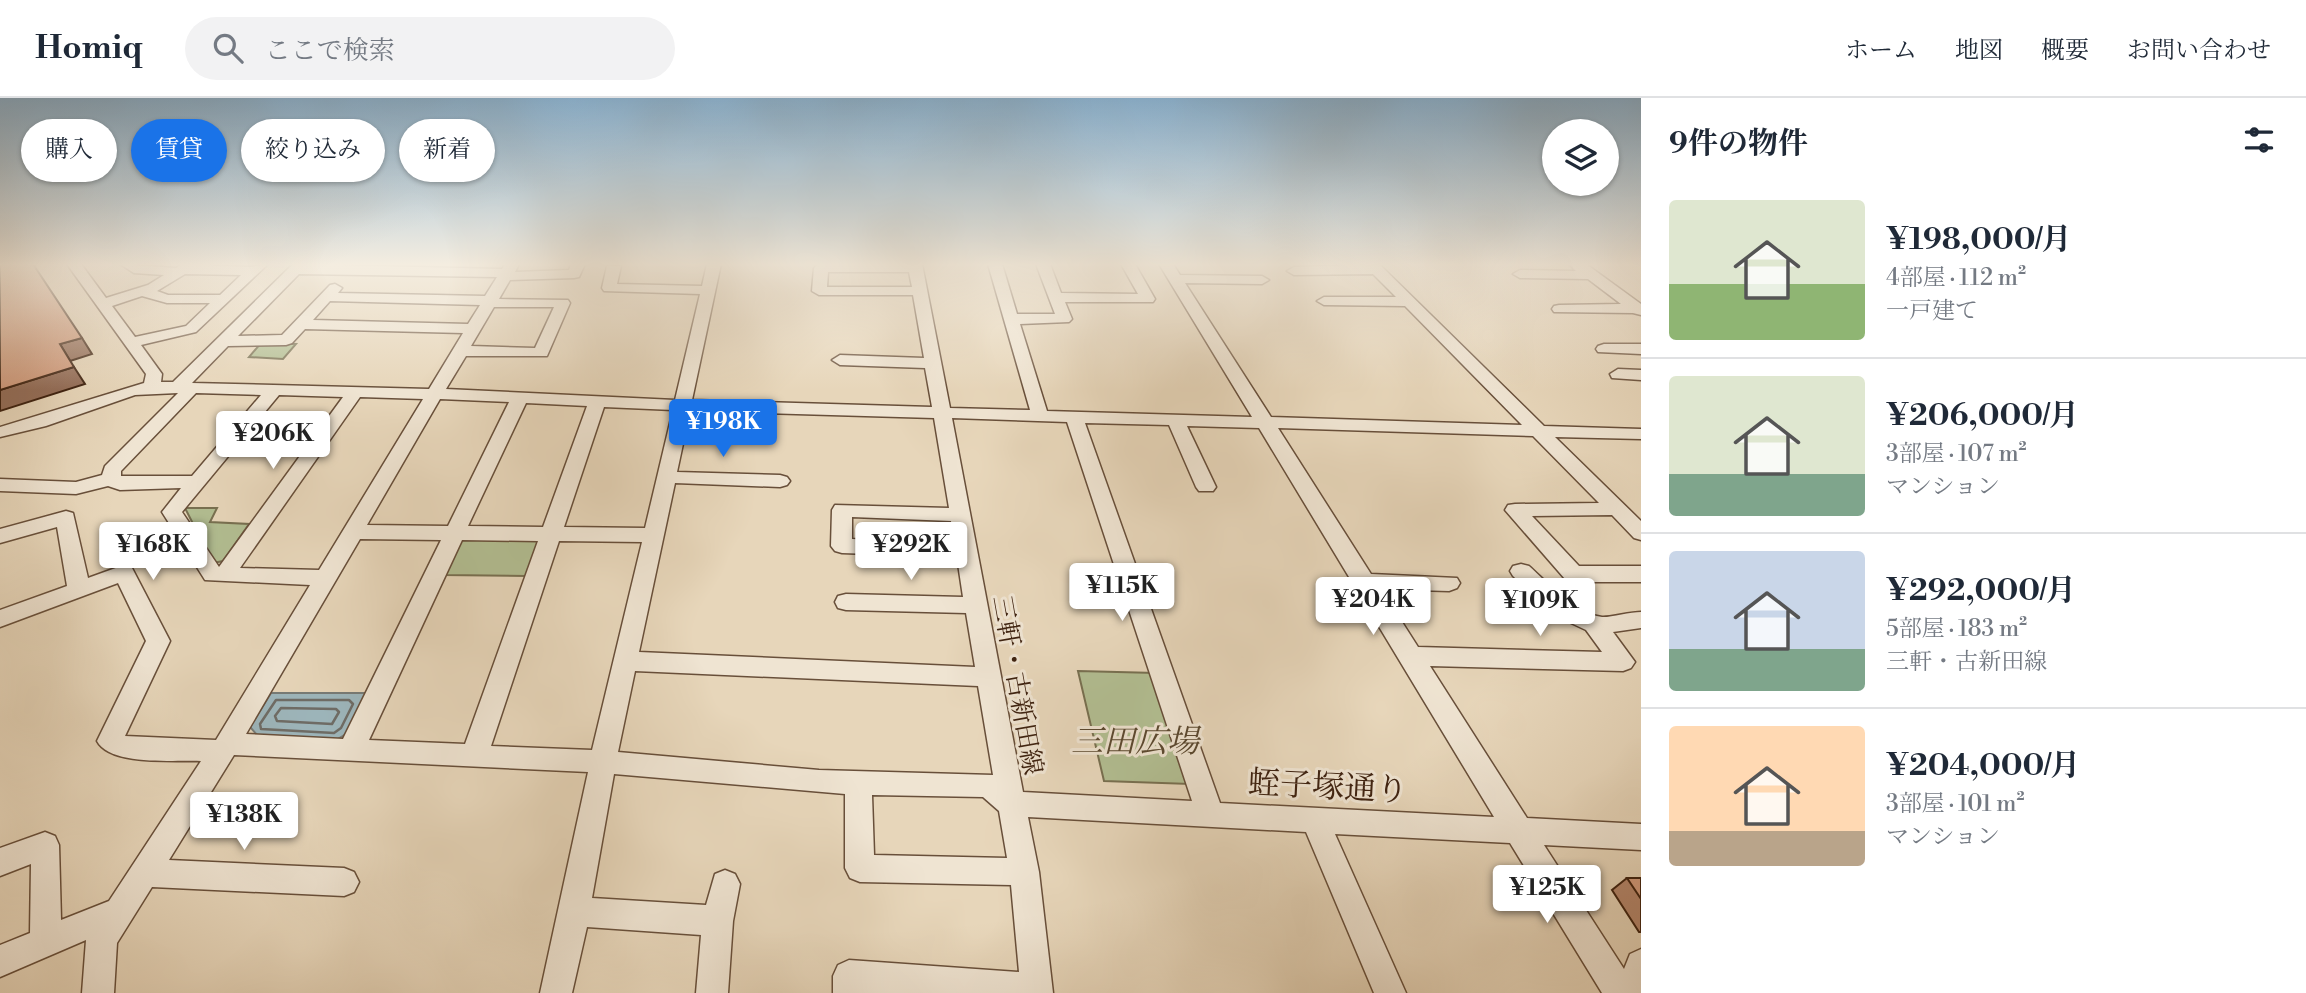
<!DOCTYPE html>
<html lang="ja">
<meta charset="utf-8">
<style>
body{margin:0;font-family:"Libre Bodoni","Noto Serif JP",serif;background:#f2f2f3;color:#1f2937;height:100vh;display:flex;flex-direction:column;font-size:26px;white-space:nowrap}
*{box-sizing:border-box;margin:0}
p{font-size:23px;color:#747a83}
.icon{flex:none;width:38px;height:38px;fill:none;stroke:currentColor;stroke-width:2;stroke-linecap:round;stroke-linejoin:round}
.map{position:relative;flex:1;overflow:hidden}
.panel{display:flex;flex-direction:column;background:#fff;width:665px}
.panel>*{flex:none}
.guide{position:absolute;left:21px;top:21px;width:665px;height:63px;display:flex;gap:14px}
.controls{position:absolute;left:1542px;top:21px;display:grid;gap:14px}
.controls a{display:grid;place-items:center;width:77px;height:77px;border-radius:50%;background:#fff;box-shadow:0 2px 5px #0004;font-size:35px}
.price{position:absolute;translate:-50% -60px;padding:0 16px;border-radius:7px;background:#fff;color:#222;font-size:23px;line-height:46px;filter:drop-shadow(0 2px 4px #0008)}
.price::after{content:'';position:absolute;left:50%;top:42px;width:21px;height:16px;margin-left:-10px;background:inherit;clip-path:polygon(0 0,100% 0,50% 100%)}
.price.current{background:#1a73e8;color:#fff}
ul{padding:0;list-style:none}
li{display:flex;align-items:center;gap:21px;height:175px;padding:0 28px}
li+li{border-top:2px solid #e0e1e3}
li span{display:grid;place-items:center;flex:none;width:196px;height:140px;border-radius:7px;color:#555}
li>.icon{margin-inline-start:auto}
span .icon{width:84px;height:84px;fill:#fffc;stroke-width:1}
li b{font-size:30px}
h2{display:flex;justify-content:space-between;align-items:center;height:84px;padding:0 28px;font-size:30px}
.tag{padding:0 24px;border-radius:32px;background:#fff;box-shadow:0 2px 5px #0004;font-size:24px;line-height:63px}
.tag.current{background:#1a73e8;color:#fff}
header{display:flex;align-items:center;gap:42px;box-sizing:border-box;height:98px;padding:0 35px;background:#fff;border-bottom:2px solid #e0e1e3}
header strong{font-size:33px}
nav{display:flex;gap:38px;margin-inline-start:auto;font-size:24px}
.search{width:490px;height:63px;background:#f2f2f3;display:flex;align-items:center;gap:18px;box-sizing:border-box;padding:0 24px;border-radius:38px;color:#747a83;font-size:26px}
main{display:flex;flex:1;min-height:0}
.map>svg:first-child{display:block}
</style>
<header>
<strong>Homiq</strong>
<div class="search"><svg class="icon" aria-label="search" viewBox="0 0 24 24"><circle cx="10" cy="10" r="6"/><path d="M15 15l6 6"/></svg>ここで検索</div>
<nav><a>ホーム</a><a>地図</a><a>概要</a><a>お問い合わせ</a></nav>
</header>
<main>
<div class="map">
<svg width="1641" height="895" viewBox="0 0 1641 895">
<rect width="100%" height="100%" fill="#e7d6ba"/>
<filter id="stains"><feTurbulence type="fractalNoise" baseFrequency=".00286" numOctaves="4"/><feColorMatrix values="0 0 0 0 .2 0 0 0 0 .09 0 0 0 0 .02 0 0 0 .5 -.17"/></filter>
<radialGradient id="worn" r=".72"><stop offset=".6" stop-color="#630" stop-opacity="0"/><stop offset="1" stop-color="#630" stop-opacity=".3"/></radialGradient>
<!-- green -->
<path fill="#b2be92" stroke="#787051" stroke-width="2" d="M261,245L296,246L283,261L249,259Z
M185,410H217L210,424L249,426L223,463L213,465Z
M465,441H536L539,445L526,478L444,477L459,444Z
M1078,573L1156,575L1190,686L1104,683Z"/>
<!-- water -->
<path fill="#9db6bc" stroke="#777b77" stroke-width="2" d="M271,595H366L346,636L336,642L258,638L250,629Z"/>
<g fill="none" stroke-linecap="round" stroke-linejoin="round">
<!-- shore -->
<path stroke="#6e6c66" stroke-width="2.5" d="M276,602H349L353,606L341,630L334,635L261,631L260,626Z
M281,610L336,611L339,614L332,626L277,623L275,618Z"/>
<defs>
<path id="minor" d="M67,166H81L106,200L148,187L164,177L134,175L120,166L176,170L182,166L250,169L268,166L196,234L141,247L162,276L161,284H173L293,166L502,171L505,166H519L515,174L569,172L571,166H585L579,179L574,180L510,182L499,201L568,202L570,205L547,258H466L446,291L675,302L700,196L604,193L602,190L607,168H621L617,186L702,188L707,166H721L692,302L932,309L925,270L840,267L832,262L840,257L924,260L913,197H819L812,193L814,170L818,166H922L950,310L1030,312L988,166H1002L1017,216H1055L1036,166H1050L1061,195L1138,196L1121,166H1135L1155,201L1153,204H1065L1072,221L1069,224L1020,226L1047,313L1252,319L1159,166H1173L1180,177L1262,178L1269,182L1262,186L1185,185L1271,319L1522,327L1405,208L1324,207L1317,203L1324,199H1396L1373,176L1294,177L1287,173L1294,169L1379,166L1544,328L1641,331V341L1555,339L1641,423V442L1634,440L1612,417L1532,418L1579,468H1641V484H1573L1565,481L1505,412L1508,407L1515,406L1599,405L1533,338L1278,330L1371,476L1457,480L1460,485L1457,490L1449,493L1381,491L1418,549L1602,554L1586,532L1554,517L1513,478L1510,473L1513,468L1521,466L1529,468C1548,485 1575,516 1602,519C1608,520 1630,514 1641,514V530L1613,534L1635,564L1631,570L1623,573L1430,568L1527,720L1641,726V752L1544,747L1624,871L1630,856L1641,851V895H1602L1510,745L1335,736L1406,895H1374L1306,734L1028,719L1039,774L1053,895H833V878L838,867L849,862L1019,874L1011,787L860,784L850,780L845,770V696L614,676L592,800L706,807L715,776L725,772L735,776L740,786L733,823L728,895H696L701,837L587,829L572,895H540L588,674L234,657L169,762L344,770L354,774L359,784L354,794L344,798L152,789L117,845L114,895H82L86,842L0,879V847L30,835L31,766L0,778V750L45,734L55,738L59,747L61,822L109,803L201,663C174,662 110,668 97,643L146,543L118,485L0,529V512L67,488L57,429L0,445V431L66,413L73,415L88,480L124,467L132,470L170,543L125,638L216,642L310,487L205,482L162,414L181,390L120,392L108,388L76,396L0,393V381L76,384L102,377L105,368L178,295L135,297L46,328L0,339V329L144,285L146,276ZM828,174H909L912,189H827ZM185,176L241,177L220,197H168L157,193ZM299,176L497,179L485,198L338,195L342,190L335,186L330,187L282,237L238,238ZM142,198L167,205H210L186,228L135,239L112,208ZM330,203L480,207L468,226L313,222ZM494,209H554L535,250L471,248ZM305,231L463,235L429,291L192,285L228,248L286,247L292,245ZM196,295L261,297L192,378H121V373ZM279,297L343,299L219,469L182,414ZM360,299L423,301L319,472L240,470ZM440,301L509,304L448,428L367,427ZM526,305L587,308L543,429L468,428ZM604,309L673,312L645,430L564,429ZM690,313L934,320L949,410L835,407L832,412L831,448L835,453L842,455L957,459L963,499L846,496L838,498L835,504L838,510L846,512L966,515L975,569L639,554L675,385L780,389L787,387L790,383L787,379L780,377L677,374ZM952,320L1067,324L1192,703L1023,694ZM1085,325L1169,327L1196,389L1199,393H1213L1216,389L1187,328L1259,330L1494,719L1220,705ZM852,419L951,423L954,445L852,441ZM360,441L441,442L343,641L246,636ZM462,442L538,443L465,646L369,642ZM559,443L642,444L592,652L491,648ZM635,573L978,588L993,677L819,672L618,654ZM872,697L983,699L999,713L1007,760L874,757Z
M1569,166H1586L1641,206V217L1633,215L1554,214L1552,211L1554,208L1559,207L1621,206L1588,181L1520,180L1513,176L1520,172L1576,173Z
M1604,246H1641V256L1598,254L1596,251L1598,248Z
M1618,271L1641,272V282L1612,280L1610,276Z"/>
</defs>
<!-- minor casing -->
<use href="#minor" stroke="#684f3a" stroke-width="3"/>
<!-- minor -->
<use href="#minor" fill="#efe4d2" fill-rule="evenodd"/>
</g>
<!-- wall -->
<path fill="#b5876d" stroke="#3e2210" stroke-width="2" d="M1627,780H1641V834H1639L1612,792Z"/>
<!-- shaded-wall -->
<path fill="#946e59" stroke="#3e2210" stroke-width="2" d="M82,240L92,256L70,263L60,246Z
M74,269L85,286L0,313V292Z"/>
<!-- building -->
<path fill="#d39d7f" stroke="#3e2210" stroke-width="2" d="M0,166H33L82,240L60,246L74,269L0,292Z
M1627,780H1641V801Z"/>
<!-- sky -->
<linearGradient id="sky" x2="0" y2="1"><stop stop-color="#8ab5d6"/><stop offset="0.57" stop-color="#f4ede0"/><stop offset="1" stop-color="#f4ede0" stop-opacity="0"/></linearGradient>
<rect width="1641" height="292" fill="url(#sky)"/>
<g text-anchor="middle" stroke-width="6" stroke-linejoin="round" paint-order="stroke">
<!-- street labels -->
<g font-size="26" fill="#3e2210" stroke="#efe4d2">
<text transform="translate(1018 587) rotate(80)" y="9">三軒・古新田線</text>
</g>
<!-- near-park labels -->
<g font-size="32" font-style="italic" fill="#5b4930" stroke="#efe4d2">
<text x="1135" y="654">三田広場</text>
</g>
<!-- near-street labels -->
<g font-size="32" fill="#3e2210" stroke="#efe4d2">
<text transform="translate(1328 688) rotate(3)" y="11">蛭子塚通り</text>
</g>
</g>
<rect width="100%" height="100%" filter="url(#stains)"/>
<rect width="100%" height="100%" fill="url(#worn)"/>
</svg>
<div class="controls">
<a><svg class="icon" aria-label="layers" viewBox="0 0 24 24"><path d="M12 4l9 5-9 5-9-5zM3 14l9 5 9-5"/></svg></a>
</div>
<b class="price current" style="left:723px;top:361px">¥198K</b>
<b class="price" style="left:273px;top:373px">¥206K</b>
<b class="price" style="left:153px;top:484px">¥168K</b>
<b class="price" style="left:911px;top:484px">¥292K</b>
<b class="price" style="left:1122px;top:525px">¥115K</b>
<b class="price" style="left:1373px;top:539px">¥204K</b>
<b class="price" style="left:1540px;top:540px">¥109K</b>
<b class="price" style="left:244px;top:754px">¥138K</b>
<b class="price" style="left:1547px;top:827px">¥125K</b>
<div class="guide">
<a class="tag">購入</a>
<a class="tag current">賃貸</a>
<a class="tag">絞り込み</a>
<a class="tag">新着</a>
</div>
</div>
<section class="panel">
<h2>9件の物件<svg class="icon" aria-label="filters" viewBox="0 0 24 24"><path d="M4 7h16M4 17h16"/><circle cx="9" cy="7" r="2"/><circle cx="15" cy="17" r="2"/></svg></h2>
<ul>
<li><span style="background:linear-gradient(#dfe7d0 60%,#8fb573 0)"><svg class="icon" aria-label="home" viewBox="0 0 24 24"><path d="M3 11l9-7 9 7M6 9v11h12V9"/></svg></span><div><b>¥198,000/月</b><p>4部屋 · 112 m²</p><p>一戸建て</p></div></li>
<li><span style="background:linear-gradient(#dfe7d0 70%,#7fa58c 0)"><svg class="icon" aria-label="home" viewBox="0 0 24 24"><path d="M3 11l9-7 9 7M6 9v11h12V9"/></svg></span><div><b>¥206,000/月</b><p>3部屋 · 107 m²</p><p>マンション</p></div></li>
<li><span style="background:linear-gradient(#c9d6e8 70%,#7fa58c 0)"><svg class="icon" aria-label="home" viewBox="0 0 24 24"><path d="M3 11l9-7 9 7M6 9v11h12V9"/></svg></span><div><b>¥292,000/月</b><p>5部屋 · 183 m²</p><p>三軒・古新田線</p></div></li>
<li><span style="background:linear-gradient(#ffd9b3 75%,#b9a48a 0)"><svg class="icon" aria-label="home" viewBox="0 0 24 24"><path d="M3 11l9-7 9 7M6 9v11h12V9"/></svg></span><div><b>¥204,000/月</b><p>3部屋 · 101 m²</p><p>マンション</p></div></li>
</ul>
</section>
</main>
